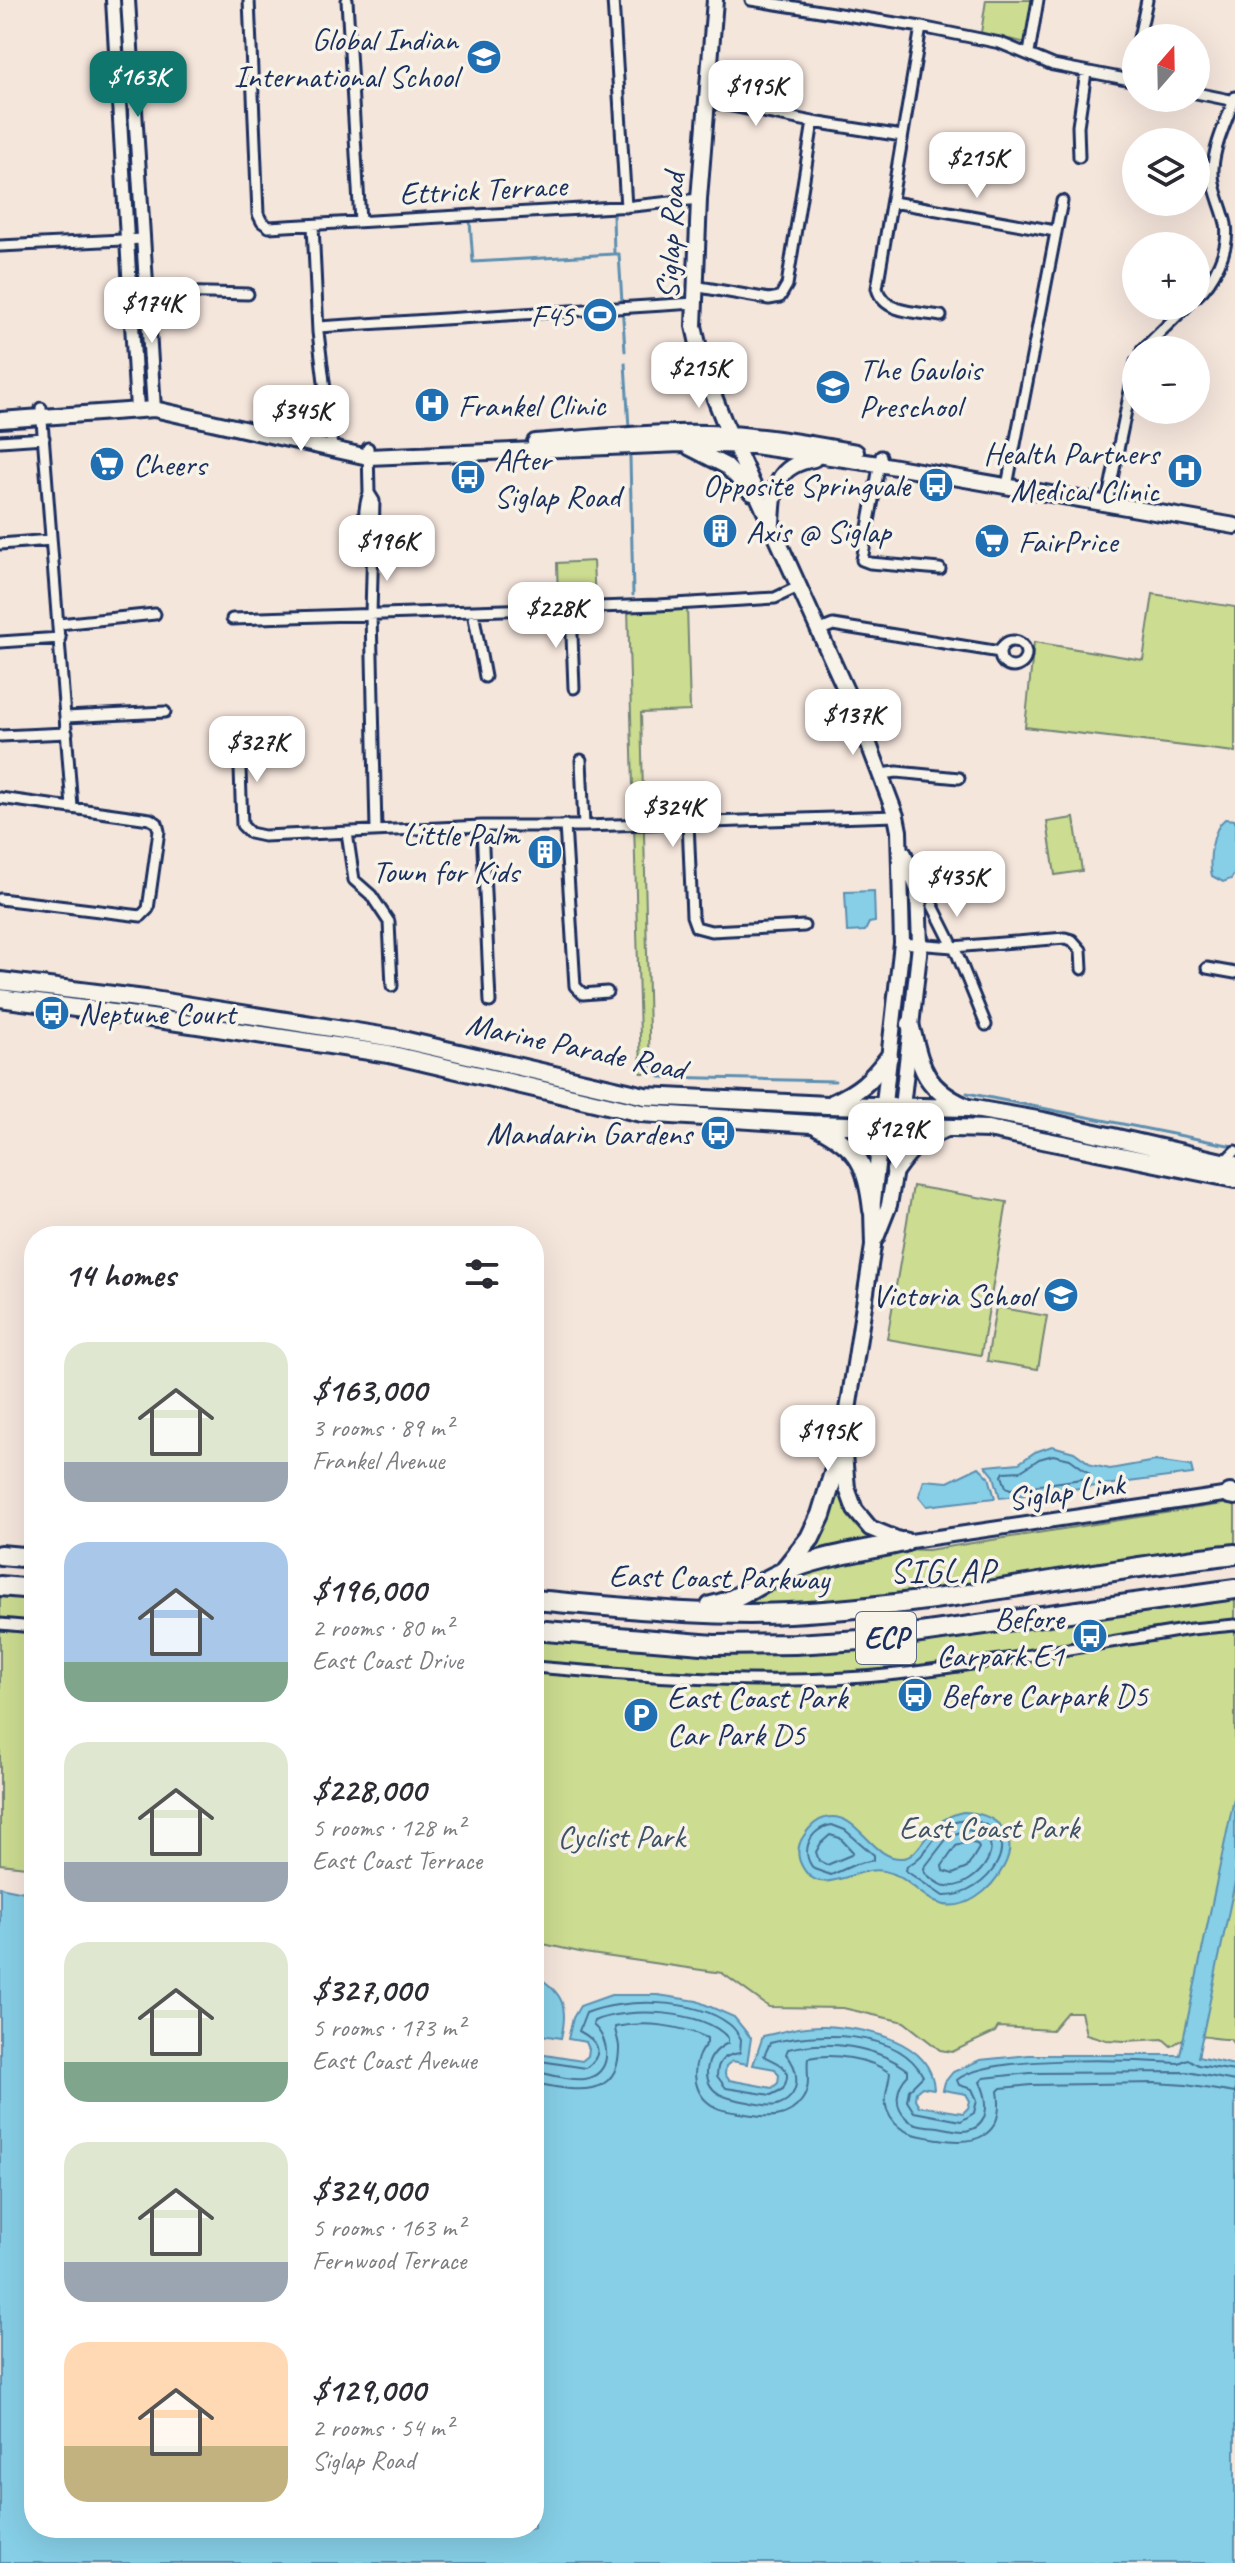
<!DOCTYPE html>
<meta charset="utf-8">
<style>
body{margin:0;font-family:Caveat,sans-serif;background:#f7f7f7;color:#2b2b33;height:100vh;display:flex;flex-direction:column;font-size:30px;white-space:nowrap}
*{box-sizing:border-box;margin:0}
p{font-size:26px;color:#7c7c81}
.icon{flex:none;width:44px;height:44px;fill:none;stroke:currentColor;stroke-width:2;stroke-linecap:round;stroke-linejoin:round}
.map{position:relative;flex:1;overflow:hidden}
.drawer{position:absolute;left:24px;top:1226px;width:520px;height:1312px;display:flex;flex-direction:column;background:#fff;border-radius:32px;box-shadow:0 8px 32px #0002}
.drawer>*{flex:none}
.needle{width:52px;rotate:20deg}
.buttons{position:absolute;left:1122px;top:24px;display:grid;gap:16px}
.buttons a{display:grid;place-items:center;width:88px;height:88px;border-radius:50%;background:#fff;box-shadow:0 8px 32px #0002;font-size:40px}
.price{position:absolute;translate:-50% -68px;padding:0 18px;border-radius:16px;background:#fff;color:#222;font-size:26px;line-height:52px;filter:drop-shadow(0 2px 4px #0008)}
.price::after{content:'';position:absolute;left:50%;top:48px;width:24px;height:18px;margin-left:-12px;background:inherit;clip-path:polygon(0 0,100% 0,50% 100%)}
.price.on{background:#0f766e;color:#fff}
ul{padding:0;list-style:none}
li{display:flex;align-items:center;gap:24px;height:200px;padding:0 40px}
li span{display:grid;place-items:center;flex:none;width:224px;height:160px;border-radius:24px;color:#555}
li>.icon{margin-inline-start:auto}
span .icon{width:96px;height:96px;fill:#fffc;stroke-width:1}
li b{font-size:34px}
h2{display:flex;justify-content:space-between;align-items:center;height:96px;padding:0 40px;font-size:34px}
.map>svg:first-child{display:block}
</style>
<div class="map">
<svg width="1235" height="2563" viewBox="0 0 1235 2563">
<rect width="100%" height="100%" fill="#f5e6dc"/>
<filter id="ink" filterUnits="userSpaceOnUse"><feTurbulence type="fractalNoise" baseFrequency=".0125" numOctaves="2"/><feDisplacementMap in="SourceGraphic" scale="16" xChannelSelector="R" yChannelSelector="G"/><feConvolveMatrix kernelMatrix="1 2 1 2 8 2 1 2 1" color-interpolation-filters="sRGB"/></filter>
<g filter="url(#ink)">
<!-- green -->
<path fill="#ccdc90" stroke="#748677" stroke-width="2" d="M986,0H1036L1027,43L981,33Z
M593,561L595,601L558,602L557,563Z
M1153,594L1235,607V752L1025,727L1034,642L1143,660Z
M687,605L690,711L641,713L650,1073H641L628,608Z
M1074,818L1082,871L1055,875L1047,822Z
M913,1186L1007,1202L981,1355L887,1339Z
M996,1307L1047,1316L1038,1369L987,1361Z
M828,1483L845,1486C839,1535 889,1550 928,1550L1235,1502V1557L893,1604L712,1606L776,1590L813,1540Z
M0,1587L34,1589V1868L0,1864Z
M1235,1590V2046L1230,2039C1216,2040 1196,2032 1183,2039C1179,2041 1175,2044 1171,2046L1163,2039L1125,2041L1106,2040L1086,2034L1081,2012H1067L1052,2030L998,2027L995,2032L952,2052L940,2050L904,2022L843,2008L769,2007L722,1973L584,1953L534,1942V1630L795,1644Z"/>
<!-- water -->
<path fill="#86cfe7" stroke="#5b8fb0" stroke-width="2" d="M1225,819L1235,820V873L1231,879L1223,882L1212,876C1208,861 1212,829 1225,819Z
M874,891L875,922L869,923L865,931L847,932L845,892Z
M1052,1446L1074,1452L1092,1465L1110,1469L1155,1461L1191,1466L1193,1474L1000,1498L994,1476L986,1466L1019,1463L1035,1452Z
M979,1467L989,1477L995,1498L927,1506L919,1496L924,1480L948,1482Z
M1235,1794V1882L1198,2057L1235,2065V2563H0V1887L34,1894V2528H534V1974C562,1992 569,2005 561,2038L542,2035L536,2040L535,2047L539,2054L582,2061L588,2056L589,2049L586,2042L568,2039L573,2018L580,2006L611,1995H658L697,2001L734,2017L751,2038L747,2064L732,2061L726,2066L725,2074L729,2080L772,2088L778,2083L779,2075L775,2069L753,2065L763,2036C782,2032 804,2025 825,2026C864,2028 932,2040 934,2089L922,2087L916,2092L915,2099L919,2106L963,2113L968,2108L970,2101L966,2094L943,2090L945,2082L953,2072L980,2060L1029,2055H1180Z
M963,1812C994,1812 1021,1834 1004,1866C992,1889 964,1915 935,1902C917,1893 905,1875 884,1871C856,1865 820,1901 802,1866C797,1857 797,1846 803,1837C808,1829 816,1820 825,1818C858,1809 871,1861 903,1858C923,1856 926,1819 963,1812Z"/>
<g fill="none" stroke-linecap="round" stroke-linejoin="round">
<!-- shore -->
<path stroke="#466f95" stroke-width="2" d="M1053,1455L1070,1459L1089,1473V1478L1010,1489L1006,1487L1002,1476L1004,1472L1021,1471L1039,1459Z
M970,1820C1033,1831 988,1898 943,1896L906,1871L907,1866C935,1853 932,1820 970,1820Z
M832,1825L845,1830L874,1855V1860L856,1864L831,1875L814,1869C799,1852 810,1828 832,1825Z
M965,1830C1018,1834 977,1890 947,1886C939,1886 931,1878 925,1873L924,1868L948,1837Z
M830,1835L840,1838L853,1852L851,1855L827,1865L819,1861L816,1852L821,1843Z
M967,1842L977,1844L979,1848L967,1868L953,1874L943,1871L942,1866L956,1846Z
M534,2060L586,2068C607,2052 596,2040 579,2031L586,2013C623,1998 695,1998 729,2024C734,2027 738,2034 741,2039L740,2053C725,2055 717,2060 717,2076L726,2088L771,2095L783,2089C795,2065 778,2065 764,2056L770,2043C814,2032 899,2028 923,2076L909,2090L907,2101L914,2112L961,2121L974,2113L977,2100L972,2089L959,2085L957,2080C989,2054 1135,2060 1179,2063L1188,2059L1198,2065L1235,2071
M534,2071C549,2074 569,2081 584,2079C613,2075 611,2040 593,2025L594,2021C626,2007 704,2009 728,2038V2043C716,2049 708,2058 707,2071C706,2098 734,2099 753,2103C760,2104 769,2107 777,2105C802,2097 800,2070 786,2054L788,2049C828,2040 874,2045 908,2070V2075C896,2087 893,2107 907,2119C915,2126 928,2126 938,2127C946,2128 955,2131 963,2131C991,2129 989,2100 980,2082L984,2078L1030,2073L1187,2072L1235,2081
M534,2083C567,2089 617,2103 619,2051C620,2042 615,2034 615,2027C644,2021 680,2025 707,2038V2043C690,2061 690,2094 715,2107C724,2112 736,2112 746,2114C767,2117 787,2121 802,2100C812,2086 806,2072 808,2058C832,2053 870,2058 890,2073C889,2085 883,2097 887,2110C896,2134 917,2136 939,2139C976,2146 1005,2136 998,2091L1001,2088L1031,2085L1155,2083L1186,2085L1235,2093"/>
<!-- stream -->
<path stroke="#5b8fb0" stroke-width="3" d="M613,214L614,254H619L625,351
M470,222L473,262L614,254
M625,363L629,428
M630,457L633,595
M646,1062L660,1077L835,1081
M967,1093L1233,1146"/>
<defs>
<path id="minor" d="M249,0L258,214L262,222L269,227L633,206L699,199
M347,0L360,222
M613,0L626,207
M751,0L921,27L1000,43L1053,65L1136,81
M921,27L877,288C883,314 918,312 941,316
M1139,38L1147,0
M1029,53L1038,0
M1130,80L1136,51
M1196,93L1235,101
M706,101L813,122L902,136
M1079,157L1078,126L1086,72
M893,202L1055,231
M313,225L318,332L332,448
M0,246L143,239
M694,286L769,299L780,297L787,285L813,122
M130,291L248,294
M1196,297C1214,281 1230,249 1226,224C1222,205 1212,189 1213,169C1214,145 1227,120 1235,97
M318,327L695,303
M1142,350L1187,306
M41,408L72,807
M0,441L44,438
M368,448L369,493L374,501L371,614L376,830
M881,456L862,560L870,563L940,569
M1007,486L1062,201
M369,493C363,508 362,539 371,552
M1107,503L1136,362
M0,544L51,540
M571,609L574,688
M473,612L485,677
M232,619L658,605L775,598L798,587
M59,624L155,614
M818,631L833,625L1000,652
M1000 654a13 13 0 1 1 26 0a13 13 0 1 1-26 0Z
M0,642L60,638
M66,717L165,712
M0,736L67,733
M239,741L242,825L250,833L264,836L482,826H584L896,816
M581,760L584,826
M880,774L897,772L959,778
M0,798L150,819L157,823L159,831L148,909L141,916L0,899
M688,822L692,916L696,927L711,931L804,926
M565,825L575,986L583,994L607,992
M482,826L490,1002
M347,833L354,880L371,895L389,922L392,986
M933,906L958,956L986,1025
M902,943L953,947L1065,938L1072,940L1081,950L1082,969
M1207,968L1235,973
M1223,1163L1235,1151
M0,1624L34,1627
M534,1667C654,1677 777,1687 897,1674C996,1663 1094,1644 1191,1629L1235,1625"/>
<path id="tertiary" d="M113,0L137,409
M128,0L154,409
M904,1542L1230,1494"/>
<path id="secondary" d="M715,0L699,199L694,326L704,371L723,419L862,726L896,816L899,831L902,943L872,1210L873,1246L843,1443L847,1488L855,1510L870,1528L904,1542
M0,420L154,409L368,457L681,444L754,446L879,464L1235,526
M535,442C606,437 681,428 752,436C787,439 822,446 856,452
M689,447L726,466L752,493
M772,523C774,489 774,466 814,459
M876,1238L889,1205L895,1170L920,945L918,890L904,854"/>
<path id="primary" d="M0,981L153,1000L394,1038L645,1096L827,1105L969,1108L1043,1121L1235,1165
M0,998L151,1018L389,1054L641,1113L812,1124L988,1129L1235,1179
M910,1024C921,1065 922,1087 964,1106
M833,1103C860,1091 870,1081 889,1057
M818,1127C859,1148 867,1165 872,1210
M895,1170C911,1147 919,1140 945,1129"/>
<path id="motorway" d="M1230,1494L1235,1495
M0,1555L34,1558
M783,1572L810,1538L821,1515L843,1443
M0,1586L34,1589
M534,1600C619,1607 704,1617 789,1613C939,1606 1086,1571 1235,1554
M711,1606C739,1601 758,1582 784,1572C821,1556 864,1551 904,1542
M534,1630L714,1645L795,1644L877,1639L1235,1589"/>
</defs>
<!-- minor casing -->
<use href="#minor" stroke="#1b2f5e" stroke-width="15"/>
<!-- tertiary casing -->
<use href="#tertiary" stroke="#1b2f5e" stroke-width="18"/>
<!-- secondary casing -->
<use href="#secondary" stroke="#1b2f5e" stroke-width="20"/>
<!-- primary casing -->
<use href="#primary" stroke="#1b2f5e" stroke-width="22"/>
<!-- motorway casing -->
<use href="#motorway" stroke="#1b2f5e" stroke-width="24"/>
<!-- minor -->
<use href="#minor" stroke="#f7f3e8" stroke-width="9"/>
<!-- tertiary -->
<use href="#tertiary" stroke="#f7f3e8" stroke-width="12"/>
<!-- secondary -->
<use href="#secondary" stroke="#f7f3e8" stroke-width="14"/>
<!-- primary -->
<use href="#primary" stroke="#f7f3e8" stroke-width="16"/>
<!-- motorway -->
<use href="#motorway" stroke="#f7f3e8" stroke-width="18"/>
</g>
</g>
<!-- icons -->
<defs>
<symbol id="school-disc" viewBox="-11 -11 22 22"><circle r="9.5" fill="#1f6fb2" stroke="#f7f3e8"/><path d="M0-5L7-2L0 1L-7-2ZM-4 1L0 2.5L4 1V4Q0 6-4 4Z" fill="#fff"/></symbol>
<symbol id="stadium-disc" viewBox="-11 -11 22 22"><circle r="9.5" fill="#1f6fb2" stroke="#f7f3e8"/><path d="M0-5a6.5 5 0 1 0 0 10a6.5 5 0 1 0 0-10ZM-3.5-1.8h7v3.6h-7Z" fill="#fff"/></symbol>
<symbol id="hospital-disc" viewBox="-11 -11 22 22"><circle r="9.5" fill="#1f6fb2" stroke="#f7f3e8"/><path d="M-5-5h3v3.5h4V-5h3V5h-3V1.5h-4V5h-3Z" fill="#fff"/></symbol>
<symbol id="supermarket-disc" viewBox="-11 -11 22 22"><circle r="9.5" fill="#1f6fb2" stroke="#f7f3e8"/><path d="M-6-5.5h2.5l.6 2H6L4.5 2H-2.5L-4.4-4H-6ZM-1.5 3.2a1.3 1.3 0 1 0 .1 0ZM3 3.2a1.3 1.3 0 1 0 .1 0Z" fill="#fff"/></symbol>
<symbol id="bus-disc" viewBox="-11 -11 22 22"><circle r="9.5" fill="#1f6fb2" stroke="#f7f3e8"/><path d="M-5-6H5V4H4V6H2V4H-2V6H-4V4H-5ZM-3.5-4V0h7V-4ZM-3.5 1.2v1.5H-2V1.2ZM2 1.2v1.5H3.5V1.2Z" fill="#fff"/></symbol>
<symbol id="building-disc" viewBox="-11 -11 22 22"><circle r="9.5" fill="#1f6fb2" stroke="#f7f3e8"/><path d="M-4-6H4V6H1V3H-1V6H-4ZM-2.5-4.3h1.7v1.8h-1.7ZM.8-4.3h1.7v1.8H.8ZM-2.5-1h1.7V.8h-1.7ZM.8-1h1.7V.8H.8Z" fill="#fff"/></symbol>
<symbol id="university-disc" viewBox="-11 -11 22 22"><circle r="9.5" fill="#1f6fb2" stroke="#f7f3e8"/><path d="M0-5L7-2L0 1L-7-2ZM-4 1L0 2.5L4 1V4Q0 6-4 4Z" fill="#fff"/></symbol>
<symbol id="parking-disc" viewBox="-11 -11 22 22"><circle r="9.5" fill="#1f6fb2" stroke="#f7f3e8"/><path d="M-3.5-5.5H1a3.5 3.5 0 0 1 0 7H-1V5.5H-3.5ZM-1-3.4V-.6H.8a1.4 1.4 0 0 0 0-2.8Z" fill="#fff"/></symbol>
</defs>
<g fill-rule="evenodd">
<use href="#school-disc" x="464" y="37" width="40" height="40"/>
<use href="#stadium-disc" x="580" y="295" width="40" height="40"/>
<use href="#school-disc" x="813" y="367" width="40" height="40"/>
<use href="#hospital-disc" x="412" y="385" width="40" height="40"/>
<use href="#supermarket-disc" x="87" y="444" width="40" height="40"/>
<use href="#hospital-disc" x="1165" y="451" width="40" height="40"/>
<use href="#bus-disc" x="448" y="457" width="40" height="40"/>
<use href="#bus-disc" x="916" y="465" width="40" height="40"/>
<use href="#building-disc" x="700" y="511" width="40" height="40"/>
<use href="#supermarket-disc" x="972" y="521" width="40" height="40"/>
<use href="#building-disc" x="525" y="832" width="40" height="40"/>
<use href="#bus-disc" x="32" y="993" width="40" height="40"/>
<use href="#bus-disc" x="698" y="1113" width="40" height="40"/>
<use href="#university-disc" x="1041" y="1275" width="40" height="40"/>
<use href="#bus-disc" x="1070" y="1616" width="40" height="40"/>
<use href="#bus-disc" x="895" y="1675" width="40" height="40"/>
<use href="#parking-disc" x="621" y="1695" width="40" height="40"/>
</g>
<g text-anchor="middle" stroke-width="7" stroke-linejoin="round" paint-order="stroke">
<!-- shield labels -->
<rect fill="#f7f3e8" stroke="#5d6a87" stroke-width="2" x="856" y="1612" width="60" height="52" rx="6"/>
<g font-size="30" font-weight="bold" fill="#1b2f5e">
<text x="886" y="1648">ECP</text>
</g>
<!-- poi labels -->
<g font-size="32" fill="#1b2f5e" stroke="#f7f3e8" text-anchor="start">
<text x="458" y="50" text-anchor="end">Global Indian<tspan x="458" dy="37">International School</tspan></text>
<text x="574" y="326" text-anchor="end">F45</text>
<text x="859" y="380">The Gaulois<tspan x="859" dy="37">Preschool</tspan></text>
<text x="458" y="416">Frankel Clinic</text>
<text x="1159" y="464" text-anchor="end">Health Partners<tspan x="1159" dy="37">Medical Clinic</tspan></text>
<text x="494" y="470">After<tspan x="494" dy="37">Siglap Road</tspan></text>
<text x="133" y="475">Cheers</text>
<text x="910" y="496" text-anchor="end">Opposite Springvale</text>
<text x="746" y="542">Axis @ Siglap</text>
<text x="1018" y="552">FairPrice</text>
<text x="519" y="845" text-anchor="end">Little Palm<tspan x="519" dy="37">Town for Kids</tspan></text>
<text x="78" y="1024">Neptune Court</text>
<text x="692" y="1144" text-anchor="end">Mandarin Gardens</text>
<text x="1035" y="1306" text-anchor="end">Victoria School</text>
<text x="1064" y="1629" text-anchor="end">Before<tspan x="1064" dy="37">Carpark E1</tspan></text>
<text x="941" y="1706">Before Carpark D5</text>
<text x="667" y="1708">East Coast Park<tspan x="667" dy="37">Car Park D5</tspan></text>
</g>
<!-- street labels -->
<g font-size="32" fill="#1b2f5e" stroke="#f7f3e8">
<text transform="translate(483 189) rotate(-3)" y="11">Ettrick Terrace</text>
<text transform="translate(670 236) rotate(-87)" y="11">Siglap Road</text>
<text transform="translate(576 1046) rotate(12)" y="11">Marine Parade Road</text>
<text transform="translate(1066 1491) rotate(-8)" y="11">Siglap Link</text>
<text transform="translate(719 1577) rotate(1)" y="11">East Coast Parkway</text>
</g>
<!-- park labels -->
<g font-size="32" fill="#3e5268" stroke="#f7f3e8">
<text x="989" y="1838">East Coast Park</text>
<text x="621" y="1847">Cyclist Park</text>
</g>
<!-- neighbourhood labels -->
<g font-size="34" letter-spacing="2" fill="#1b2f5e" stroke="#f7f3e8">
<text x="943" y="1582">SIGLAP</text>
</g>
</g>
</svg>
<div class="buttons">
<a><svg class="needle" viewBox="-14 -14 28 28"><path d="M0-13l5 13h-10z" fill="#e53935"/><path d="M0 13l5-13h-10z" fill="#7c7c81"/></svg></a>
<a><svg class="icon" aria-label="layers" viewBox="0 0 24 24"><path d="M12 4l9 5-9 5-9-5zM3 14l9 5 9-5"/></svg></a>
<a>+</a>
<a>−</a>
</div>
<b class="price on" style="left:138px;top:119px">$163K</b>
<b class="price" style="left:756px;top:128px">$195K</b>
<b class="price" style="left:977px;top:200px">$215K</b>
<b class="price" style="left:152px;top:345px">$174K</b>
<b class="price" style="left:699px;top:410px">$215K</b>
<b class="price" style="left:301px;top:453px">$345K</b>
<b class="price" style="left:387px;top:583px">$196K</b>
<b class="price" style="left:556px;top:650px">$228K</b>
<b class="price" style="left:853px;top:757px">$137K</b>
<b class="price" style="left:257px;top:784px">$327K</b>
<b class="price" style="left:673px;top:849px">$324K</b>
<b class="price" style="left:957px;top:919px">$435K</b>
<b class="price" style="left:896px;top:1171px">$129K</b>
<b class="price" style="left:828px;top:1473px">$195K</b>
<section class="drawer">
<h2>14 homes<svg class="icon" aria-label="filters" viewBox="0 0 24 24"><path d="M4 7h16M4 17h16"/><circle cx="9" cy="7" r="2"/><circle cx="15" cy="17" r="2"/></svg></h2>
<ul>
<li><span style="background:linear-gradient(#dfe7d0 75%,#9aa5b1 0)"><svg class="icon" aria-label="home" viewBox="0 0 24 24"><path d="M3 11l9-7 9 7M6 9v11h12V9"/></svg></span><div><b>$163,000</b><p>3 rooms · 89 m²</p><p>Frankel Avenue</p></div></li>
<li><span style="background:linear-gradient(#a9c7e8 75%,#7fa58c 0)"><svg class="icon" aria-label="home" viewBox="0 0 24 24"><path d="M3 11l9-7 9 7M6 9v11h12V9"/></svg></span><div><b>$196,000</b><p>2 rooms · 80 m²</p><p>East Coast Drive</p></div></li>
<li><span style="background:linear-gradient(#dfe7d0 75%,#9aa5b1 0)"><svg class="icon" aria-label="home" viewBox="0 0 24 24"><path d="M3 11l9-7 9 7M6 9v11h12V9"/></svg></span><div><b>$228,000</b><p>5 rooms · 128 m²</p><p>East Coast Terrace</p></div></li>
<li><span style="background:linear-gradient(#dfe7d0 75%,#7fa58c 0)"><svg class="icon" aria-label="home" viewBox="0 0 24 24"><path d="M3 11l9-7 9 7M6 9v11h12V9"/></svg></span><div><b>$327,000</b><p>5 rooms · 173 m²</p><p>East Coast Avenue</p></div></li>
<li><span style="background:linear-gradient(#dfe7d0 75%,#9aa5b1 0)"><svg class="icon" aria-label="home" viewBox="0 0 24 24"><path d="M3 11l9-7 9 7M6 9v11h12V9"/></svg></span><div><b>$324,000</b><p>5 rooms · 163 m²</p><p>Fernwood Terrace</p></div></li>
<li><span style="background:linear-gradient(#ffd9b3 65%,#c2b280 0)"><svg class="icon" aria-label="home" viewBox="0 0 24 24"><path d="M3 11l9-7 9 7M6 9v11h12V9"/></svg></span><div><b>$129,000</b><p>2 rooms · 54 m²</p><p>Siglap Road</p></div></li>
</ul>
</section>
</div>
